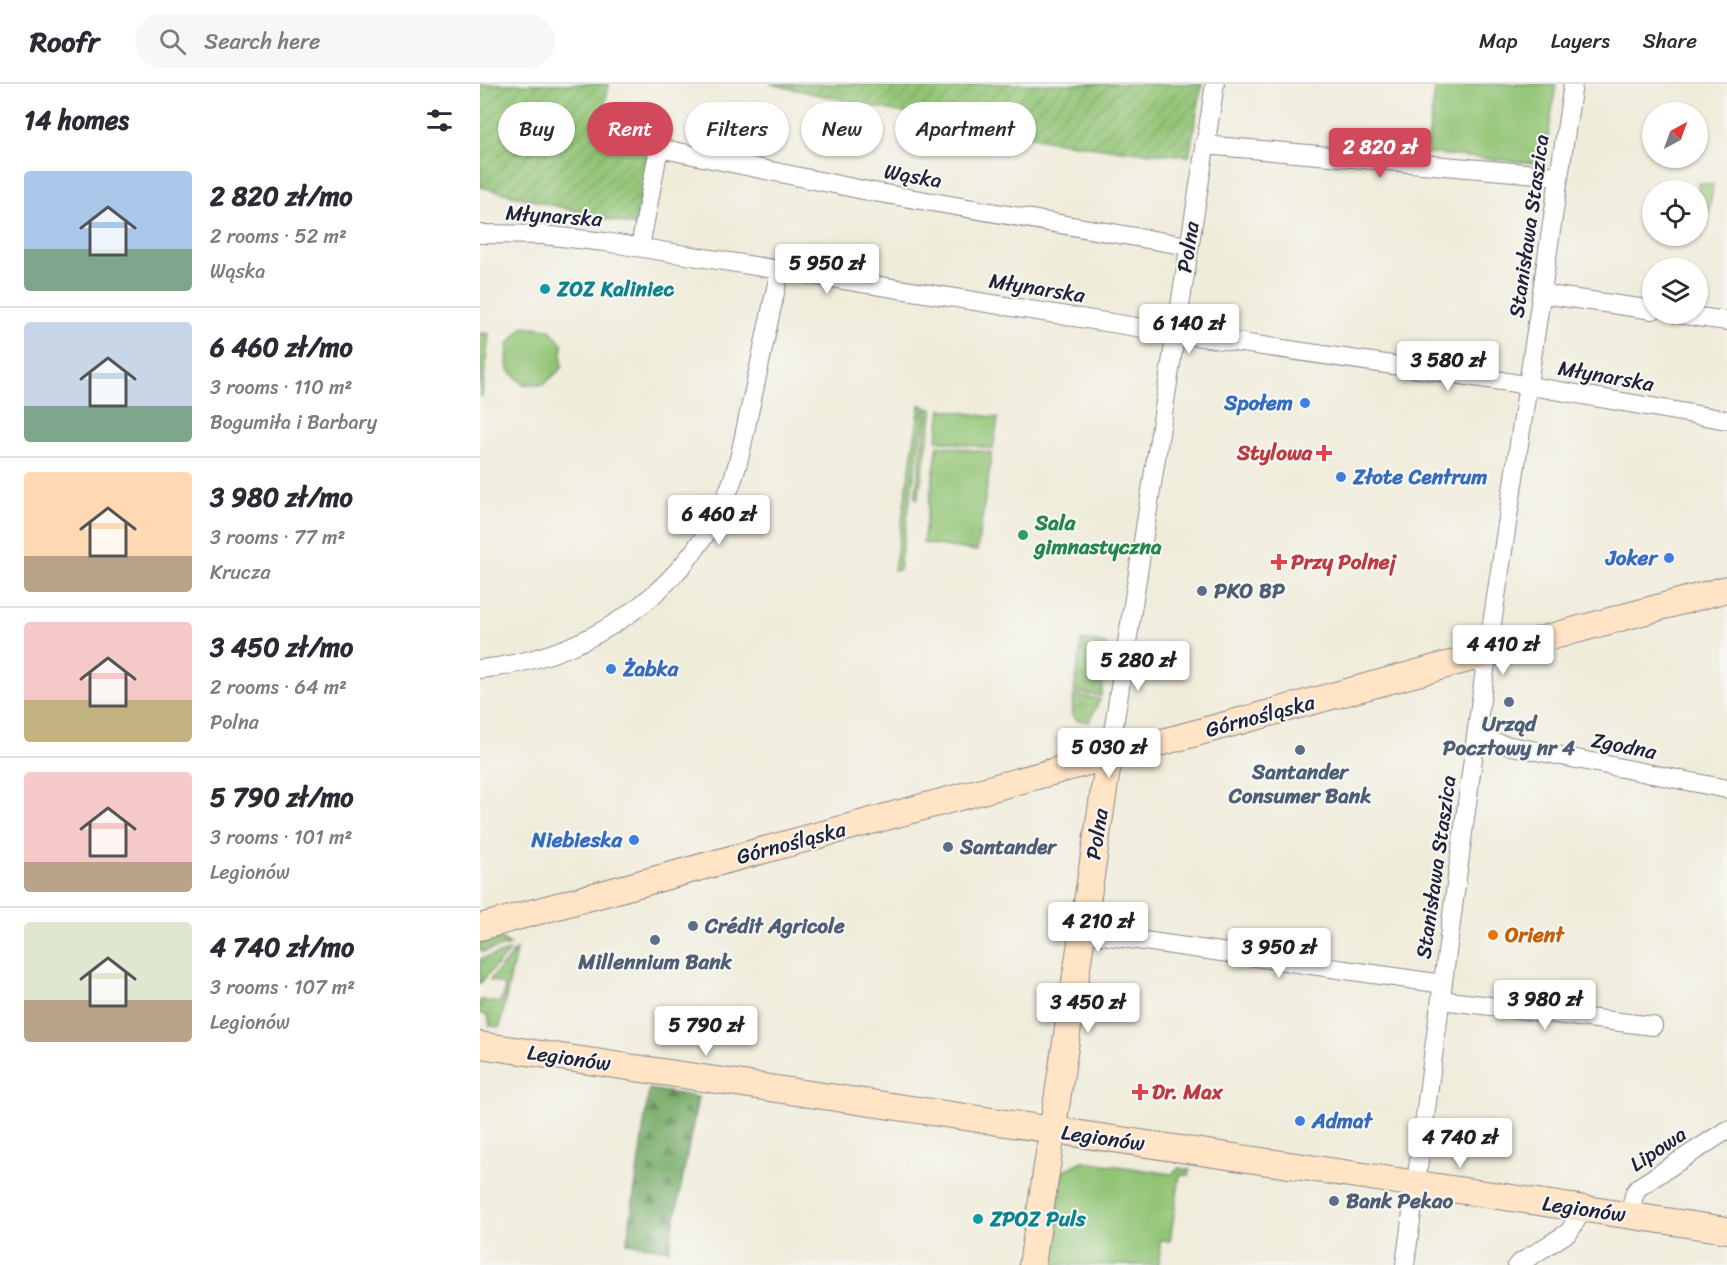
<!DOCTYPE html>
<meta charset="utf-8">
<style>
body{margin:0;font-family:Sriracha,sans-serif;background:#f7f7f7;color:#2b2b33;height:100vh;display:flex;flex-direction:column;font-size:22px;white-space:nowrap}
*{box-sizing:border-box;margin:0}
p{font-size:20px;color:#7c7c81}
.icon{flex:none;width:33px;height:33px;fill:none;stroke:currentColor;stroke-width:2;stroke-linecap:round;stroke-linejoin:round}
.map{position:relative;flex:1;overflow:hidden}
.panel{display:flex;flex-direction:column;background:#fff;width:480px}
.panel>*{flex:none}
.hud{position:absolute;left:18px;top:18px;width:570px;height:54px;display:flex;gap:12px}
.needle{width:39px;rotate:41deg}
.tools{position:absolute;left:1162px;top:18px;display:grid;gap:12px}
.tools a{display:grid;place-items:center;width:66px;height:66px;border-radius:50%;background:#fff;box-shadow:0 2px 4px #0004;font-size:30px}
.price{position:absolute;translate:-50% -51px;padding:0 14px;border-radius:6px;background:#fff;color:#222;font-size:20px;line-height:39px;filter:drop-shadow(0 2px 3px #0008)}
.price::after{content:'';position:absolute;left:50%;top:36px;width:18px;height:14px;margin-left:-9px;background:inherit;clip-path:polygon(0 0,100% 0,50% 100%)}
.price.active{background:#d1495b;color:#fff}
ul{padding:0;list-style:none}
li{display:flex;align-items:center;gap:18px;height:150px;padding:0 24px}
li+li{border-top:2px solid #e1e1e2}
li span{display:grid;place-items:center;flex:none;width:168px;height:120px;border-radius:6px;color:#555}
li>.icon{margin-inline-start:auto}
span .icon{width:72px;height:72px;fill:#fffc;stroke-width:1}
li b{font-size:26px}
h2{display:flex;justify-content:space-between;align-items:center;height:72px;padding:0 24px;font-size:26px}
.tag{padding:0 21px;border-radius:27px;background:#fff;box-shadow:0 2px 4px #0004;font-size:21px;line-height:54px}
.tag.active{background:#d1495b;color:#fff}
header{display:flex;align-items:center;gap:36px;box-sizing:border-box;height:84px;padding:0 30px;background:#fff;border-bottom:2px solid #e1e1e2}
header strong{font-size:28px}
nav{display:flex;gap:33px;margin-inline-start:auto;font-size:21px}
.search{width:420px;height:54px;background:#f7f7f7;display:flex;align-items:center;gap:15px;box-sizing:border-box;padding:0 21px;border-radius:33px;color:#7c7c81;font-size:22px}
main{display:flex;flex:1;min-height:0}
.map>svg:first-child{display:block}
</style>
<header>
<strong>Roofr</strong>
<div class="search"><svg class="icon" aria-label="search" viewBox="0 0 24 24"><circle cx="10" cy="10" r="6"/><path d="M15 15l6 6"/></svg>Search here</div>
<nav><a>Map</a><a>Layers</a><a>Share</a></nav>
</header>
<main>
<section class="panel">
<h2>14 homes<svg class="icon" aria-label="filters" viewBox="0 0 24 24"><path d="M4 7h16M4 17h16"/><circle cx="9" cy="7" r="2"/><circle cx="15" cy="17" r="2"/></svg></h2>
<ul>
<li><span style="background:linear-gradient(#a9c7e8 65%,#7fa58c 0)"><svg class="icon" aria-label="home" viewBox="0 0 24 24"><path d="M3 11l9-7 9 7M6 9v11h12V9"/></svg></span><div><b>2 820 zł/mo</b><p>2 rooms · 52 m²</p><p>Wąska</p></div></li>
<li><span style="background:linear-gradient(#c9d6e8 70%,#7fa58c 0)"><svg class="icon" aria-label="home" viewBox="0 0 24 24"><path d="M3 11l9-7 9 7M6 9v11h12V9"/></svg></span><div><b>6 460 zł/mo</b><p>3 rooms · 110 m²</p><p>Bogumiła i Barbary</p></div></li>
<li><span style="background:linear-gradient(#ffd9b3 70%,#b9a48a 0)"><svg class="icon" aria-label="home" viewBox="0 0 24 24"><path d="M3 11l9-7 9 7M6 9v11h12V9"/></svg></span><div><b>3 980 zł/mo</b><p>3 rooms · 77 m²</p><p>Krucza</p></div></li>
<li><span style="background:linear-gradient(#f6c9c9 65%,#c2b280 0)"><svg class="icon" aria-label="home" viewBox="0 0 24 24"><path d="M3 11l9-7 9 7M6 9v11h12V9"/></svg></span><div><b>3 450 zł/mo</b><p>2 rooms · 64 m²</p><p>Polna</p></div></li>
<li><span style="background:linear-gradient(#f6c9c9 75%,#b9a48a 0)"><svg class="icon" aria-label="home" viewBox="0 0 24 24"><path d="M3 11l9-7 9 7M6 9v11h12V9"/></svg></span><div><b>5 790 zł/mo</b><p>3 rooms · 101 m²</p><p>Legionów</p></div></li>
<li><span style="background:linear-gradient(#dfe7d0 65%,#b9a48a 0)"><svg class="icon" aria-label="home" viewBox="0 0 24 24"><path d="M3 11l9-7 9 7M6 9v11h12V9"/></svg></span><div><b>4 740 zł/mo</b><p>3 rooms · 107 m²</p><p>Legionów</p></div></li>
</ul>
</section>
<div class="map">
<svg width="1247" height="1181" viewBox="0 0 1247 1181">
<defs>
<pattern id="grass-tufts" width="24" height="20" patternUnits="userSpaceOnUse" patternTransform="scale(1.5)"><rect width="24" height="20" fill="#92c475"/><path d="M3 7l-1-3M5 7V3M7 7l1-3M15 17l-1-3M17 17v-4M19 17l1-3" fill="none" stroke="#7ea866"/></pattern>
<pattern id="forest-firs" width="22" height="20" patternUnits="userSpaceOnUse" patternTransform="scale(1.5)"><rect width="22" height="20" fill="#75aa66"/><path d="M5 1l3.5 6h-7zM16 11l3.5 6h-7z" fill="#608a55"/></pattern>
<pattern id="garden-furrows" width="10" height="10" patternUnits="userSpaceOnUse" patternTransform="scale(1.5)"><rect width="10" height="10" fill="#92c475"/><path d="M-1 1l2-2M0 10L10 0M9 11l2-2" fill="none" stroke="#7ea866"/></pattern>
</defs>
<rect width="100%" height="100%" fill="#f6f6f2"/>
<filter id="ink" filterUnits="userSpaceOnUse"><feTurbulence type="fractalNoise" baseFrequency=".0167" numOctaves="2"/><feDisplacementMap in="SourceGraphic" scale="12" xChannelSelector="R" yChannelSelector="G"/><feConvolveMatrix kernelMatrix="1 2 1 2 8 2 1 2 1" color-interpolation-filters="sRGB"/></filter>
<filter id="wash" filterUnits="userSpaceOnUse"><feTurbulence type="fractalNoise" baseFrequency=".008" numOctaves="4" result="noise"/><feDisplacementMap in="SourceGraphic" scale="24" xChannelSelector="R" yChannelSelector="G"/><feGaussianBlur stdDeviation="1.35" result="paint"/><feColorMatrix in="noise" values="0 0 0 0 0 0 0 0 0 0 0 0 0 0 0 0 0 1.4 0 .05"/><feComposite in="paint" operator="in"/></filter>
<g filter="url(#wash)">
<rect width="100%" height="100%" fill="#f0ecda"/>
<!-- grass -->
<path fill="url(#grass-tufts)" stroke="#5a7358" stroke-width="1.5" d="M602,556L623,559L629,564L621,612L594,608Z
M594,611L620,615L609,638L597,636L592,631Z
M19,854L30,861L3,868L0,865V858Z
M36,866L20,943L10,942L8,932L0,929V916L18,919C25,913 26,908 23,900L10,896Z
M30,867L0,899V875Z"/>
<!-- forest -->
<path fill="url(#forest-firs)" stroke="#4c6650" stroke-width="1.5" d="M169,1005L218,1013L189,1166L147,1159Z"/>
<!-- park -->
<path fill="#92c475" stroke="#5a7358" stroke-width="1.5" d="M956,0H1076L1064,80L946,69Z
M1218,99L1233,101L1229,129L1218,127Z
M44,242L69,245L82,259V284L63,301L43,300L27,284L28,260Z
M0,249L9,250L2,312H0Z
M440,321L445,322L419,486H414Z
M447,324L453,325L438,415L435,414Z
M461,325L518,334L513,365L457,356Z
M458,361L512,369L497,467L443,459Z
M603,1077L692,1090L699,1084L710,1086L709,1091H700L690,1157L680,1156L679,1181H570L583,1087Z"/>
<!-- garden -->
<path fill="url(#garden-furrows)" stroke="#5a7358" stroke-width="1.5" d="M0,0H129L120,46L145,52L143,61L170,67L155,142L0,103Z
M290,0H722L709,72C676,69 642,67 609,62C502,48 395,23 290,0Z"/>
</g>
<g filter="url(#ink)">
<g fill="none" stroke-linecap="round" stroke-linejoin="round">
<defs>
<path id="street" d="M724,61L1079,92
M0,150L63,151L125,158L694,249L1022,297L1247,336
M160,163L179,64L388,107L708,162
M1062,210L1173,226
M1197,230L1247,237
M0,585C108,574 204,510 248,408C260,380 264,349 271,320C281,275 290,230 300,186
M996,655L1247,705
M629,673L735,0
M602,848L963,900
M961,916L1173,942
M1149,1132L1155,1108L1159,1103L1247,1046
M925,1181L1003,600L1093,0
M1037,1181L1089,1148L1103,1125"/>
<path id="secondary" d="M0,843L1247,505
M0,961L1247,1146
M552,1181L629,673"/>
</defs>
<!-- street casing -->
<use href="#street" stroke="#89878a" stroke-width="20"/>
<!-- secondary casing -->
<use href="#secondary" stroke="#89878a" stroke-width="28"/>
<!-- street -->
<use href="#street" stroke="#fff" stroke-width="18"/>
<!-- secondary -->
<use href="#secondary" stroke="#ffe4c6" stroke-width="26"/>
</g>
</g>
<!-- markers -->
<g fill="#0f9aa8" stroke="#f6f6f2" stroke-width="2">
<circle cx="65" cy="205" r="6"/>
<circle cx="498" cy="1135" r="6"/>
</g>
<g fill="#3f7fe0" stroke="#f6f6f2" stroke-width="2">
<circle cx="825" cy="319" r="6"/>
<circle cx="861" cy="393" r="6"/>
<circle cx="1189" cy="474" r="6"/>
<circle cx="131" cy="585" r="6"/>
<circle cx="154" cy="756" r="6"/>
<circle cx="820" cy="1037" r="6"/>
</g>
<g fill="#e0444e" stroke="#f6f6f2" stroke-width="2">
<path d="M841 360h6v6h6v6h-6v6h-6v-6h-6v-6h6z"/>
<path d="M796 469h6v6h6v6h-6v6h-6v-6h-6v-6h6z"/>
<path d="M657 999h6v6h6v6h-6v6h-6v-6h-6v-6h6z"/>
</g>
<circle fill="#2e9e5b" stroke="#f6f6f2" stroke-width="2" cx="543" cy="451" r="6"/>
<g fill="#5c6f8a" stroke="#f6f6f2" stroke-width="2">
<circle cx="722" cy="507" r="6"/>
<circle cx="1029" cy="618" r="6"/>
<circle cx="820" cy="666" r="6"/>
<circle cx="468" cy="763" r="6"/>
<circle cx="213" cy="842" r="6"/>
<circle cx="175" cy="856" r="6"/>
<circle cx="854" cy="1117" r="6"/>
</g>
<circle fill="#e8710a" stroke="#f6f6f2" stroke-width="2" cx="1013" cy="851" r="6"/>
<g text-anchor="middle" stroke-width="4.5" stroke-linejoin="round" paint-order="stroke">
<!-- street labels -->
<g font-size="21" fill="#22223b" stroke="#f6f6f2">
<text transform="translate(433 92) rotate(10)" y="7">Wąska</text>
<text transform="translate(74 132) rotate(4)" y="7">Młynarska</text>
<text transform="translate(1049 142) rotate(-82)" y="7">Stanisława Staszica</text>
<text transform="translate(708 163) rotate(-81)" y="7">Polna</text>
<text transform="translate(557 204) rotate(9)" y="7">Młynarska</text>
<text transform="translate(1126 292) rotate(10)" y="7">Młynarska</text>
<text transform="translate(780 632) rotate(-15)" y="7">Górnośląska</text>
<text transform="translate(1144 662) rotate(11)" y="7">Zgodna</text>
<text transform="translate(617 750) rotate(-81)" y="7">Polna</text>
<text transform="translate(311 759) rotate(-15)" y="7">Górnośląska</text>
<text transform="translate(956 783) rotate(-82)" y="7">Stanisława Staszica</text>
<text transform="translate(89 974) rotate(8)" y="7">Legionów</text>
<text transform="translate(623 1054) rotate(8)" y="7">Legionów</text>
<text transform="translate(1178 1065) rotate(-34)" y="7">Lipowa</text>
<text transform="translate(1104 1125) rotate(8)" y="7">Legionów</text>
</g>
<!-- culture labels -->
<g font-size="21" font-weight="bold" fill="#0d838f" stroke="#f6f6f2" text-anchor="start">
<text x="77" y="212">ZOZ Kaliniec</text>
<text x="510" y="1142">ZPOZ Puls</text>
</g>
<!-- shop labels -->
<g font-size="21" font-weight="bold" fill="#366cbe" stroke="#f6f6f2" text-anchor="end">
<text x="813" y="326">Społem</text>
<text x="873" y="400" text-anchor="start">Złote Centrum</text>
<text x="1177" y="481">Joker</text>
<text x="143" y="592" text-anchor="start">Żabka</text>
<text x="142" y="763">Niebieska</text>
<text x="832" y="1044" text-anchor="start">Admat</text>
</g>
<!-- health labels -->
<g font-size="21" font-weight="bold" fill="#be3a42" stroke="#f6f6f2" text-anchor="start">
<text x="832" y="376" text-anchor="end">Stylowa</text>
<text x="811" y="485">Przy Polnej</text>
<text x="672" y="1015">Dr. Max</text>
</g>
<!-- leisure labels -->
<g font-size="21" font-weight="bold" fill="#27864d" stroke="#f6f6f2" text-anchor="start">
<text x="555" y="446">Sala<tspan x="555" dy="24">gimnastyczna</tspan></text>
</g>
<!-- service labels -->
<g font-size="21" font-weight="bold" fill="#4e5e75" stroke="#f6f6f2" text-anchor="start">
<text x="734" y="514">PKO BP</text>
<text x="1029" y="647" text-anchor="middle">Urząd<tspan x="1029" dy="24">Pocztowy nr 4</tspan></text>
<text x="820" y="695" text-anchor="middle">Santander<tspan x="820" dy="24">Consumer Bank</tspan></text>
<text x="480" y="770">Santander</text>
<text x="225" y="849">Crédit Agricole</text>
<text x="175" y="885" text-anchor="middle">Millennium Bank</text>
<text x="866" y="1124">Bank Pekao</text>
</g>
<!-- food labels -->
<g font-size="21" font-weight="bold" fill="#c56008" stroke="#f6f6f2" text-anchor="start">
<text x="1025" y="858">Orient</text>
</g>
</g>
</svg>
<div class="tools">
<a><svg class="needle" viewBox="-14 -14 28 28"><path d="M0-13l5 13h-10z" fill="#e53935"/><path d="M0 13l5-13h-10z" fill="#7c7c81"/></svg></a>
<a><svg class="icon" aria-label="locate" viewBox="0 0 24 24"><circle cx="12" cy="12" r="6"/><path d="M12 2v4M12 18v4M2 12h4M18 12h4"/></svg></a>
<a><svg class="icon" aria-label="layers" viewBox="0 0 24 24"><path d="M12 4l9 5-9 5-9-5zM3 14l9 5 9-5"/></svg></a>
</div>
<b class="price active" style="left:900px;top:95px">2 820 zł</b>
<b class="price" style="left:347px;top:211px">5 950 zł</b>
<b class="price" style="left:709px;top:271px">6 140 zł</b>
<b class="price" style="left:968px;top:308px">3 580 zł</b>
<b class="price" style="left:239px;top:462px">6 460 zł</b>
<b class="price" style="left:1023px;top:592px">4 410 zł</b>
<b class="price" style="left:658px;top:608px">5 280 zł</b>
<b class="price" style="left:629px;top:695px">5 030 zł</b>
<b class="price" style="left:618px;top:869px">4 210 zł</b>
<b class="price" style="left:799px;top:895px">3 950 zł</b>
<b class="price" style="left:1065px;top:947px">3 980 zł</b>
<b class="price" style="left:608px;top:950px">3 450 zł</b>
<b class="price" style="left:226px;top:973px">5 790 zł</b>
<b class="price" style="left:980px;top:1085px">4 740 zł</b>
<div class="hud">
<a class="tag">Buy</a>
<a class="tag active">Rent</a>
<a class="tag">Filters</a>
<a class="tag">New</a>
<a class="tag">Apartment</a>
</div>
</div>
</main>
